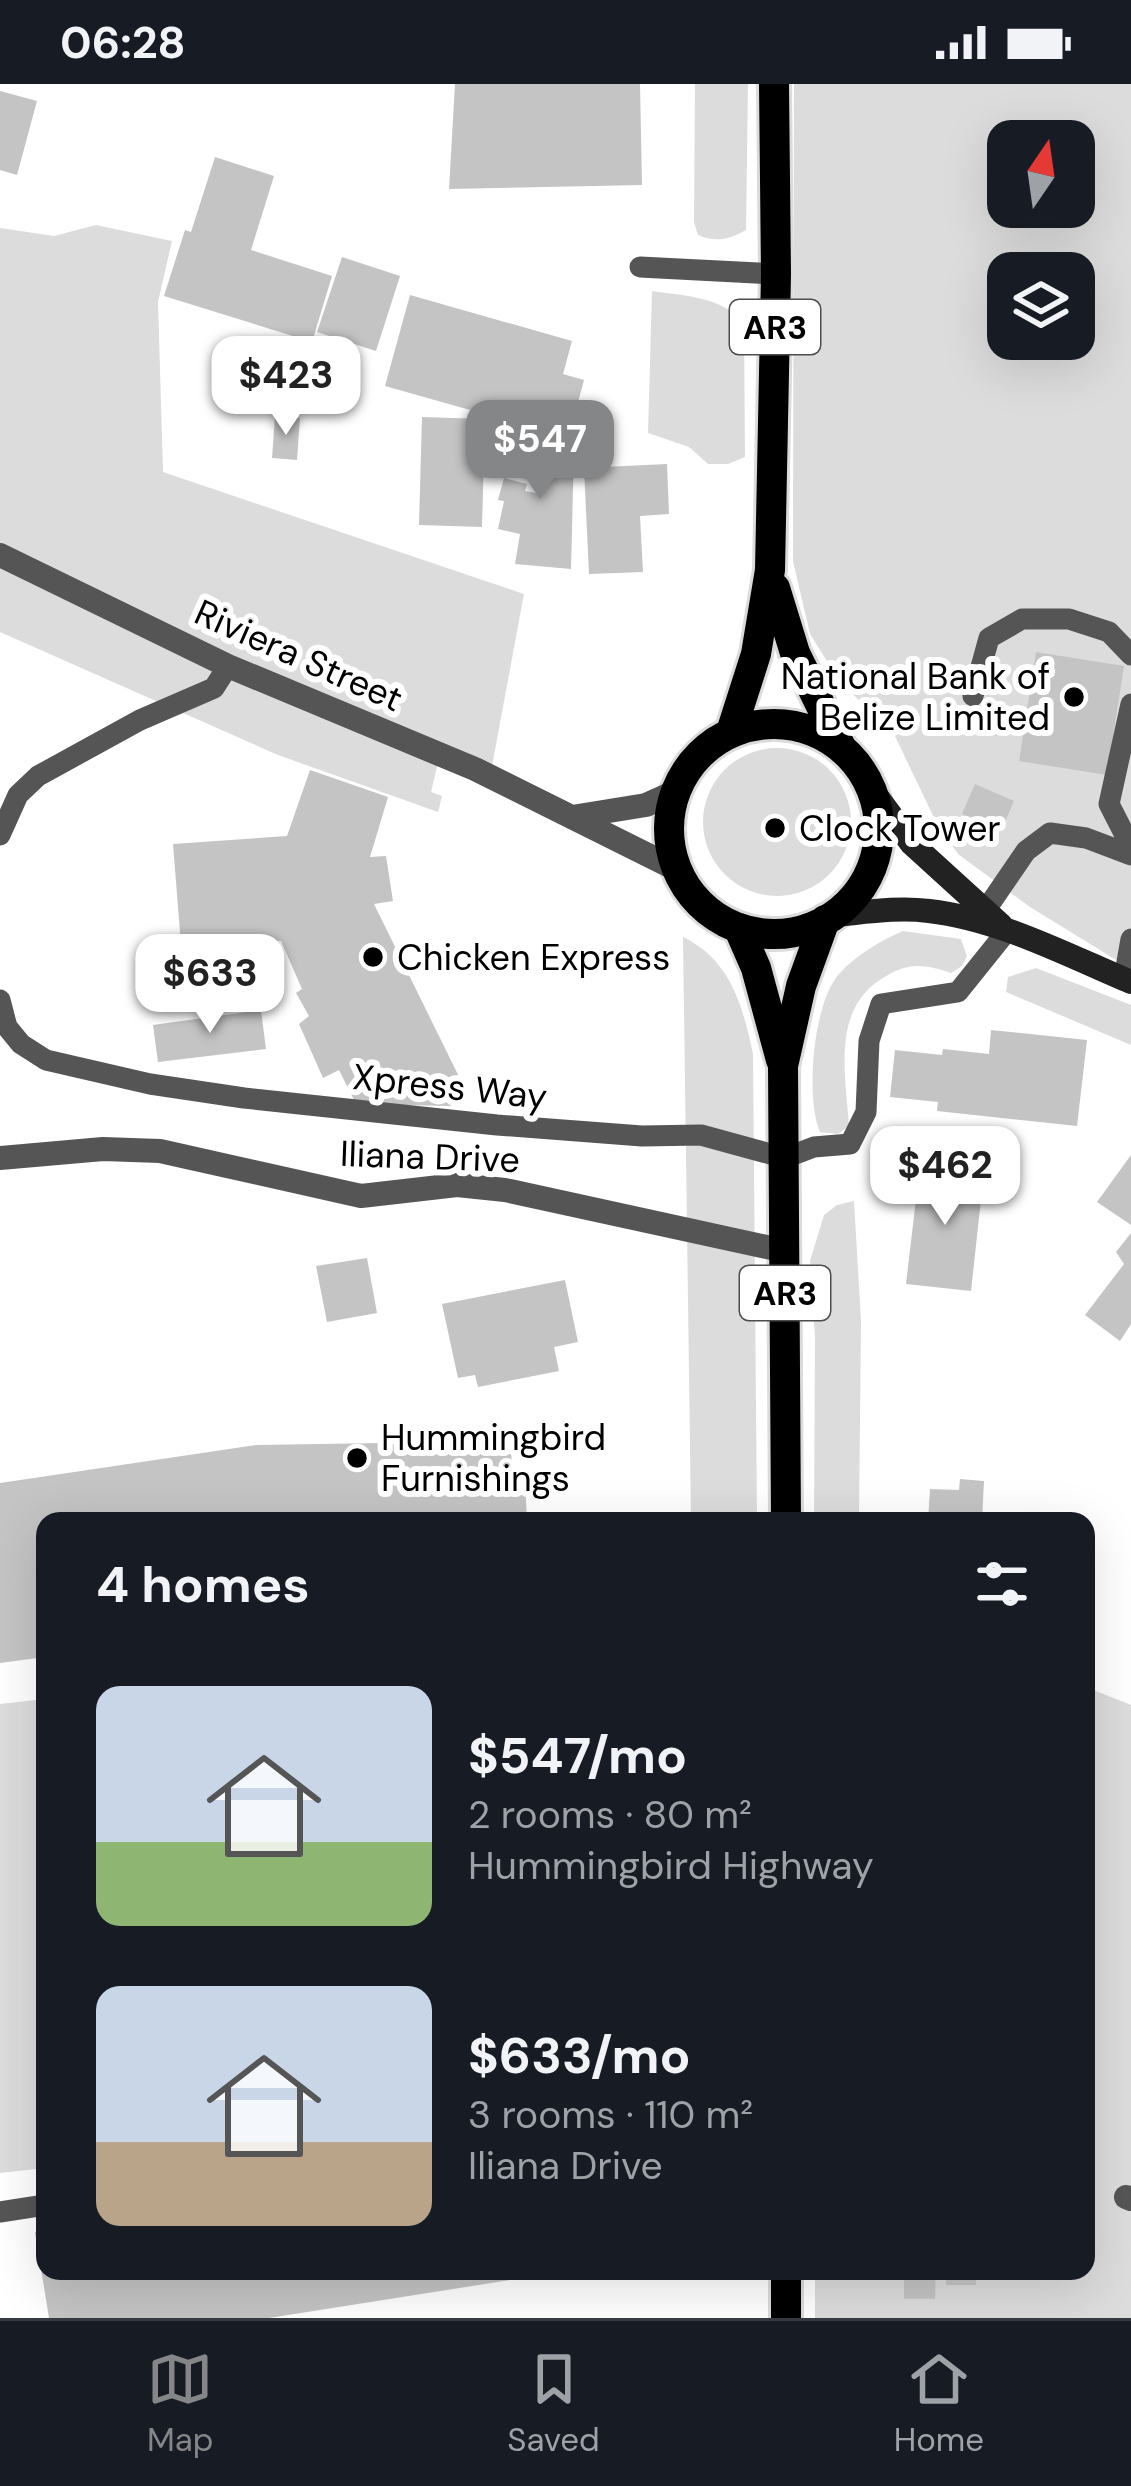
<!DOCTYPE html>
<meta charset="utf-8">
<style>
body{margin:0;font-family:"DM Sans",sans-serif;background:#20242c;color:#f1f3f6;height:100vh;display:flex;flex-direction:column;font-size:45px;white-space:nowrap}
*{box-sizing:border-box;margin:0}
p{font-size:39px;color:#9ea1a6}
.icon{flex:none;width:66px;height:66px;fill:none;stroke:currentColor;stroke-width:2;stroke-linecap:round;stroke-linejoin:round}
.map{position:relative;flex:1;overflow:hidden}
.side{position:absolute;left:36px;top:1428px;width:1059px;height:768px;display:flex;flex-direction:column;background:#171b24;border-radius:24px;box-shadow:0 12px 48px #0002}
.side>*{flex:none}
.needle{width:78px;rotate:13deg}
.controls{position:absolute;left:987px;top:36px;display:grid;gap:24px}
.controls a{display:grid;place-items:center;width:108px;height:108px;border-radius:24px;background:#171b24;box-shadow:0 12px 48px #0002;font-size:60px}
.price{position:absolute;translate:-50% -102px;padding:0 27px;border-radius:24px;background:#fff;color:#222;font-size:39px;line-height:78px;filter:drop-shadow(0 3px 6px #0008)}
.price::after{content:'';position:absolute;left:50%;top:72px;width:36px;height:27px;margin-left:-18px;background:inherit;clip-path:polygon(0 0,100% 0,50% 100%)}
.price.selected{background:#858687;color:#fff}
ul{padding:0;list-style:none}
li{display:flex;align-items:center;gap:36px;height:300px;padding:0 60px}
li span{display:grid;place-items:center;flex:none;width:336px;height:240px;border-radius:24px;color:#555}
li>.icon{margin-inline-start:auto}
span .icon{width:144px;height:144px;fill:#fffc;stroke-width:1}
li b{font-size:51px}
h2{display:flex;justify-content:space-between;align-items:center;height:144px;padding:0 60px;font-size:51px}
.status{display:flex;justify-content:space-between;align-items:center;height:84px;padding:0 60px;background:#171b24;direction:ltr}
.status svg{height:33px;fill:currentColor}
.tabs{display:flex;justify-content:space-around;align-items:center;height:168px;border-top:3px solid #363941;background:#171b24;font-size:33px;color:#9ea1a6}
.tabs a{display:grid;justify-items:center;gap:6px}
.tabs .selected{color:#858687}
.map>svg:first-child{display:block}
</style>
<div class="status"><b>06:28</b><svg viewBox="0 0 49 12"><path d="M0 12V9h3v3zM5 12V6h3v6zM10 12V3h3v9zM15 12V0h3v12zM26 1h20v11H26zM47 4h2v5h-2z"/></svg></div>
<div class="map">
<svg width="1131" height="2234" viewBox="0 0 1131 2234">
<rect width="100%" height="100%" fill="#fff"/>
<!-- green -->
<path fill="#dcdcdc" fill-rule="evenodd" d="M695,0H748L746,146C730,155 716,159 698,151L694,138Z
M794,0H1131V885L1030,823L958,770L937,740L894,650L840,598L810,550L793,477ZM1008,57H1074V123H1008ZM1008,189H1074V255H1008Z
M96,141L172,157L158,218L163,388L524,510L492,682L441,666L431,708L442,712L438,728L278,671L0,548V144L54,152Z
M652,207C684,212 723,212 744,240L745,373L728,380H708L689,363L648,349Z
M703 738a74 74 0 1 1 148 0a74 74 0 1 1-148 0Z
M903,847L961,855L967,872L962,882L951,889C927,881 911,878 888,891C831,921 845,986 849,1042L838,1050L820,1048C805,1014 813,919 839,890C856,871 880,857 903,847Z
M683,853C731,876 743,923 753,970L757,1437H691Z
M1036,884L1131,921V961L1006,908L1008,893Z
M854,1117L861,1237L859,1437H814L815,1253L810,1177L824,1131L837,1121Z
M1086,1603L1131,1621V2234H815V2187H1086Z
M45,1615V2084L0,2089V1620Z"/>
<!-- building -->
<path fill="#c4c4c4" d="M455,0H640L642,101L449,105Z
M0,7L37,17L17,91L0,86Z
M215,73L274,92L251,166L332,192L312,258L164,212L185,146L191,148Z
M342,173L400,192L376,267L317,248Z
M410,211L572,257L563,290L584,296L577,322L557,316L548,348L385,302Z
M275,332L300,334L297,376L272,374Z
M422,333L485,335L482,443L419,441Z
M552,345L570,348L567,365L574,364L571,485L515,480L520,450L498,445L504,417L498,416L504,394L527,400L525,407L542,410V398L518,393L519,388L499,382L505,359L548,364Z
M667,380L669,430L640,432L643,488L589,490L584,384Z
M1036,568L1124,582L1107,691L1019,677Z
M310,686L388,713L370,773L386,772L393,817L374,820L468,1011L450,1022L356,1020L339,986L323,994L299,940L309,932L296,909L302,905L281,857L181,861L173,760L287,752Z
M975,700L1014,717L1001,747L962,730Z
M261,926L266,965L158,978L153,941Z
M991,946L1087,956L1077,1042L937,1027L938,1018L890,1013L895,966L942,971L943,965L989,970Z
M1131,1071V1141L1097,1118Z
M920,1081L984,1088L971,1207L906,1200Z
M1131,1149V1240L1120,1257L1085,1231L1124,1180L1116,1168Z
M367,1174L377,1229L327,1238L316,1182Z
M565,1196L578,1258L554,1263L559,1287L478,1303L475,1291L458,1294L442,1220Z
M511,1357L512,1393L525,1396L527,1437H45V1573L0,1579V1399L256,1361Z
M960,1395L984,1397L982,1437H928L930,1405L959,1406Z
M45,2147V2187H522L523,2194L269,2234H49L35,2148Z
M904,2187H936L935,2215H904Z
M946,2187H976V2201H946Z"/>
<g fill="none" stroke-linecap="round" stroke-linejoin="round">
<defs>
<path id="primary" d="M775,504L795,569L841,663
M669 745a105 105 0 1 1 210 0a105 105 0 1 1-210 0Z
M731,648L756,570L770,486L776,190L774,0
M739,845L756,884L781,976
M786,1437L783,982L801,902L825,836
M786,2234V2187"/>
</defs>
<!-- primary casing -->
<use href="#primary" stroke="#dbdbdb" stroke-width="36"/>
<!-- service -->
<path stroke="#555" stroke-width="21" d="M640,183L776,190
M973,612L989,554L1022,535H1069L1109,548L1131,571
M1131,620L1109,720L1131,763
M0,751L18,711L38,692L140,636L214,604L228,582
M985,827L1026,767L1050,749L1086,754L1131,771
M1124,895L1131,855
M0,916L7,943L21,960L46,976L150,1000L244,1014L497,1041L642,1052L701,1051L785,1074L814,1063L850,1060L866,1028L869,957L881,920L958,908L1007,847
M0,2128L45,2121"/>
<!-- minor -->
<path stroke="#555" stroke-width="24" d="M0,471L228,582L475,685L676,785
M572,733L646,721L675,708
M0,1074L103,1065L160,1067L361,1112L457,1101L505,1106L785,1167
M1126,2113L1131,2115"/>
<!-- secondary -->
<path stroke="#222" stroke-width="24" d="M875,710L912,760L1001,841
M836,831C867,828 898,823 929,827C999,835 1067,871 1131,898"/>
<!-- primary -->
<use href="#primary" stroke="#000" stroke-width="30"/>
</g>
<!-- markers -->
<g fill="#000" stroke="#fff" stroke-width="4.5">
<circle cx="1074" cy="613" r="12"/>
<circle cx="775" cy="744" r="12"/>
<circle cx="373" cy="873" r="12"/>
<circle cx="357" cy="1374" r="12"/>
</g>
<g text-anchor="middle" stroke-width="12" stroke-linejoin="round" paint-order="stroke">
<!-- shield labels -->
<g fill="#fff" stroke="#4c4c4c" stroke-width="3">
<rect x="730" y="216" width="90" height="54" rx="9"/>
<rect x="740" y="1182" width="90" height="54" rx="9"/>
</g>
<g font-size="33" font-weight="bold" fill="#000">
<text x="775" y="255">AR3</text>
<text x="785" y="1221">AR3</text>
</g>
<!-- street labels -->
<g font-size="36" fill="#000" stroke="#fff">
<text transform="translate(299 571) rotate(24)" y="13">Riviera Street</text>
<text transform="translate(450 1002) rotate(6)" y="13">Xpress Way</text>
<text transform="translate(430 1072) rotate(2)" y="13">Iliana Drive</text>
</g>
<!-- poi labels -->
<g font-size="36" fill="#000" stroke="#fff" text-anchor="start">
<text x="1050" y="605" text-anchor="end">National Bank of<tspan x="1050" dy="41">Belize Limited</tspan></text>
<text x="799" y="757">Clock Tower</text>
<text x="397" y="886">Chicken Express</text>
<text x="381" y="1366">Hummingbird<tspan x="381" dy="41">Furnishings</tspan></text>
</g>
</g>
</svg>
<div class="controls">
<a><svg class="needle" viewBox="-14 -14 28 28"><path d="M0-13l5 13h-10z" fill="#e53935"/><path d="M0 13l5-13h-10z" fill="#9ea1a6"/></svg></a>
<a><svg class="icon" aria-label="layers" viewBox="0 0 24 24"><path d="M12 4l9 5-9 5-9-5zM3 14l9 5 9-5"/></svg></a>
</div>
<b class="price" style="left:286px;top:354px">$423</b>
<b class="price selected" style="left:540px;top:418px">$547</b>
<b class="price" style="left:210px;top:952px">$633</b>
<b class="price" style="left:945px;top:1144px">$462</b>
<section class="side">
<h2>4 homes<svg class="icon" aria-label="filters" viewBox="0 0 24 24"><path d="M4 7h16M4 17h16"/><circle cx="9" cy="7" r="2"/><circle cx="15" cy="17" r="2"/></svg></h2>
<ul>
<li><span style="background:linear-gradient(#c9d6e8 65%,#8fb573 0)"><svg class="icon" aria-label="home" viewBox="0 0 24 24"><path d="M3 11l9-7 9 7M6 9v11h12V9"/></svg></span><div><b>$547/mo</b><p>2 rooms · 80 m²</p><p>Hummingbird Highway</p></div></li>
<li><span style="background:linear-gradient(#c9d6e8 65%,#b9a48a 0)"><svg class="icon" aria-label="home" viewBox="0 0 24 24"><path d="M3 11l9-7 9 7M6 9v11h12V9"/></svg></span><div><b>$633/mo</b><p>3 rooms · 110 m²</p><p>Iliana Drive</p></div></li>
</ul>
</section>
</div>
<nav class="tabs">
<a class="selected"><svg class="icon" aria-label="map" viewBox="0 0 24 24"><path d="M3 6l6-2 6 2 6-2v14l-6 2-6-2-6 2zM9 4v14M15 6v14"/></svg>Map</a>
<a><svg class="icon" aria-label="saved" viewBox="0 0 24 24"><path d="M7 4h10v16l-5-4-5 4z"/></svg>Saved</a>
<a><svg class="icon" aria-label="home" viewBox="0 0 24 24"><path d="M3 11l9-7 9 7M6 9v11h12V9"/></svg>Home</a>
</nav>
